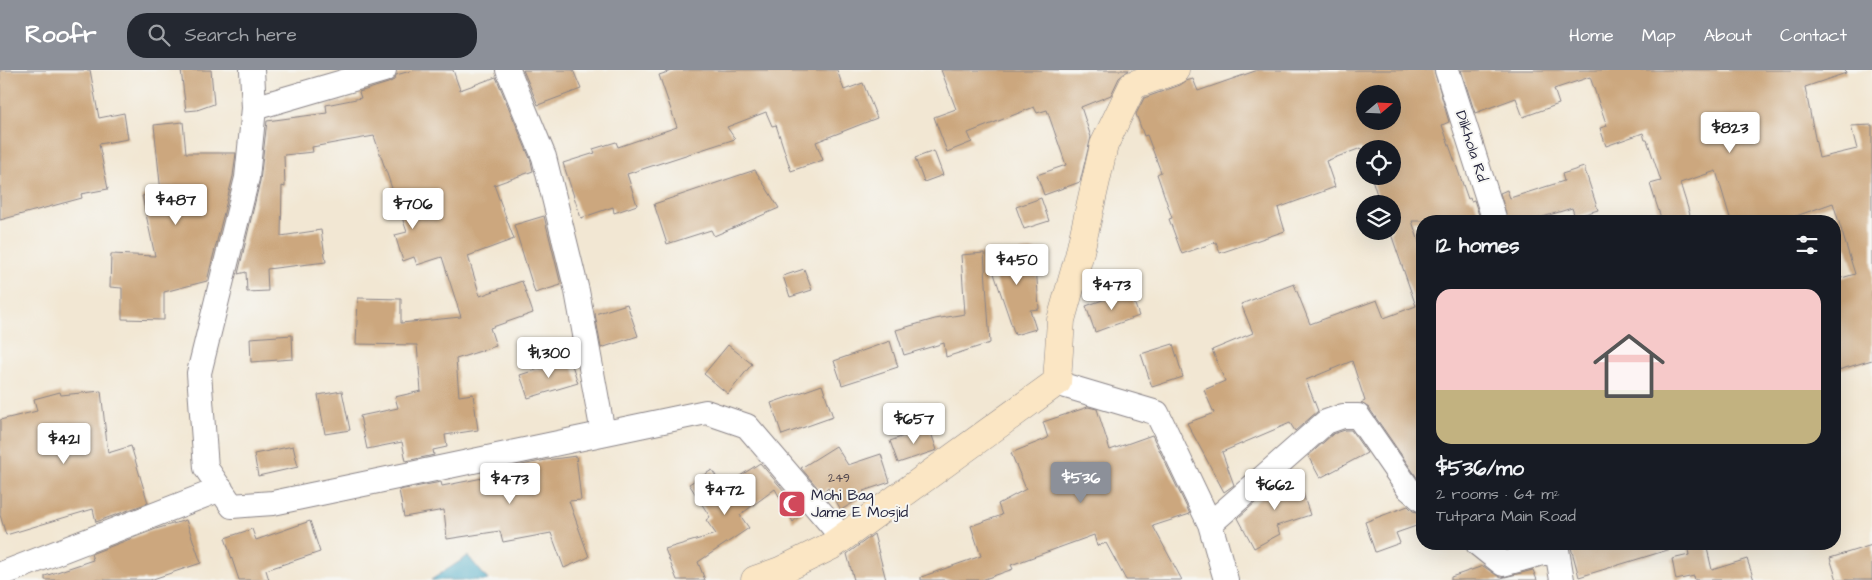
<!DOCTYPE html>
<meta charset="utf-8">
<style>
body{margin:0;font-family:"Architects Daughter",sans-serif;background:#242831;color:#f1f3f6;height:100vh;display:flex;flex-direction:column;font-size:19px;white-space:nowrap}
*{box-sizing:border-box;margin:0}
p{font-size:16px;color:#9ea1a6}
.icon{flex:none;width:28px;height:28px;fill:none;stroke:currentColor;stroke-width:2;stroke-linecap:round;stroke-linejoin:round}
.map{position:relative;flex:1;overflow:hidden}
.drawer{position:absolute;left:1416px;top:145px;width:425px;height:335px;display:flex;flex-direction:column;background:#171b24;border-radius:20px;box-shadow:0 5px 20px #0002}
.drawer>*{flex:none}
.needle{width:32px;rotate:71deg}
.controls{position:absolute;left:1356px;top:15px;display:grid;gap:10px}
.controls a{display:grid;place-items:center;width:45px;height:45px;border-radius:50%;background:#171b24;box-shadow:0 5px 20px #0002;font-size:25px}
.price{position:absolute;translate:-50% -42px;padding:0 11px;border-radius:5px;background:#fff;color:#222;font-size:16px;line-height:32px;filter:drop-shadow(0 1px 2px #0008)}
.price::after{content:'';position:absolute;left:50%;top:30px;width:15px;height:11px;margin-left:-8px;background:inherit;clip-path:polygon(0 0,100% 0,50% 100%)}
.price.active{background:#8c9099;color:#fff}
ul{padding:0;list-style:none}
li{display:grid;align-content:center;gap:10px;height:265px;padding:0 20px}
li+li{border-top:1px solid #363941}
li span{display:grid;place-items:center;height:155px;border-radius:15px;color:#555}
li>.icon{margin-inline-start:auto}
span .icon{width:90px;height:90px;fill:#fffc;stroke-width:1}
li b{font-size:21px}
h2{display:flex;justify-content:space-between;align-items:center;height:60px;padding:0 20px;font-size:21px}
header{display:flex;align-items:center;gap:30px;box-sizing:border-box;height:70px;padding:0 25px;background:#8c9099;color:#fff}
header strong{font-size:24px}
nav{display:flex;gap:28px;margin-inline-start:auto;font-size:18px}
.search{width:350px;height:45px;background:#242831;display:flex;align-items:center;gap:12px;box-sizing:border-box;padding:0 18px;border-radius:20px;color:#9ea1a6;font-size:19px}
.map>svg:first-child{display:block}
</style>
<header>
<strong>Roofr</strong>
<div class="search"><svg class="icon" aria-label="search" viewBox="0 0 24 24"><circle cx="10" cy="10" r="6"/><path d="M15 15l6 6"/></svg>Search here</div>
<nav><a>Home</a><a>Map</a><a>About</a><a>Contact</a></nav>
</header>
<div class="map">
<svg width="1872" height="510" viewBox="0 0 1872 510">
<rect width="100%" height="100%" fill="#f6f6f2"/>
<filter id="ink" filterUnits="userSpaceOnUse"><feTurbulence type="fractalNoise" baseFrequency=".02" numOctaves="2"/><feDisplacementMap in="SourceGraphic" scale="10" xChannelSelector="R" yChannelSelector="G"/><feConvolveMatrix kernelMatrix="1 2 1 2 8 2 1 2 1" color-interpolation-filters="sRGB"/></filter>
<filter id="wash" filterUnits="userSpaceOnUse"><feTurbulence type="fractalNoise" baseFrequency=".0096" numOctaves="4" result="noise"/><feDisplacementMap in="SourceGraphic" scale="20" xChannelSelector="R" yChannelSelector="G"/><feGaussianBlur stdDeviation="1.12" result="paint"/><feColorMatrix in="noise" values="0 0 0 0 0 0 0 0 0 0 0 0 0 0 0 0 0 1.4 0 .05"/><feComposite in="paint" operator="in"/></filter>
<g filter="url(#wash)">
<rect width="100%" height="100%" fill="#f2e7d3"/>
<!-- water -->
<path fill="#48aac7" stroke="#356681" d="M468,486L488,510H431Z"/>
<g id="blocks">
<!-- building -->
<path fill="#cca77e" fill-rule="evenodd" d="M0,0H90L99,48L124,43L128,69L99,74L108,119L81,124L82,128L0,150Z
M181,0H211L214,34L197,40L186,41Z
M414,0H453L460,20L496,7L531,91L533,101L494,115L514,169L468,186L480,226L522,211L533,243L490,258L496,276L456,289L459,326L473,324L478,360L445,365L447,377L433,380L434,385L406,391L402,372L367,379L360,346L398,338L395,327L421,321L417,275L356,274L358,228L401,229V253L461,247L442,187L417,195L414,187L403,191L395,165L407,162L374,66L312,77L313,82L284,85L285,117L282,116L281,166L321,160L326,192L267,199L268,221L247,222L246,202L238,204L260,111L267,51L327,43L326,35L361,28L359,22L388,13L394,10L396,5Z
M523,0H573L581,19L538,35Z
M674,0H837L844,20L863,13L877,48L816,72L823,90L791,101L776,55L772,56L766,42L727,57L735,69L627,104L637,135L614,143L613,137L581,148L563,93L595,83L593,79L616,72L618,77L677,57L659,5Z
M941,0H1129L1119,8L1111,25L1081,37L1091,67L1080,112L1044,125L1037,105L1066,95L1047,40L1037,43L1034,37L968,63L972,72L947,82L934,47L956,39Z
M1258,0H1434L1449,52L1442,55L1468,129L1470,128L1471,131L1474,130L1481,151H1412L1422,181V412L1418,409L1369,338L1361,333L1365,331L1352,291L1306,310L1318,341L1295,361L1290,353L1222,382L1234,415L1224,422L1187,353L1214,343L1204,320L1225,311L1212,280L1253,263L1241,234L1294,214L1310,254L1377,230L1384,248L1416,236L1390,161H1392V134H1380L1371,106H1392V79H1365V90L1361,78L1326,91L1335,117L1278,138L1285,161L1220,183L1216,172L1182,184L1169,149L1172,148L1157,104L1161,102L1147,65L1144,66L1136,44L1144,28L1180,15L1186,11L1193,9L1198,21ZM1365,24H1392V51H1365Z
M1461,0H1845L1846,3L1805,17L1819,88L1857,79L1851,56L1872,55V290L1835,301V210L1855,204L1833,133L1782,151H1731L1716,101L1680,113L1692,151H1662L1650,114L1661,111L1647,70H1645L1643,63L1606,76L1600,58L1607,56L1590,7L1554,19L1559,34L1523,47L1516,28L1475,43Z
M183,52L186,83H236L233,106L207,211L164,222V250L122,249V218L110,217L111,184L155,186L142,126L161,123L154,55Z
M934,81L943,105L924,112L915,88Z
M1584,97L1598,140L1575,147L1572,138L1530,151H1508L1500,123L1507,120L1510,128L1564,111L1562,104Z
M755,100L779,138L714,166L711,160L667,174L654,134Z
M1041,128L1049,151L1024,159L1016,137Z
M544,146L561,215L535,223L514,155Z
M1035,180L1039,239L1030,240L1036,259L1015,265L987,183Z
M984,183L990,273L946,287L944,273L904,285L896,260L935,249L965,244L961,185Z
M804,199L812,220L790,227L783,206Z
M1130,220L1139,246L1095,262L1086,236Z
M627,234L638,266L601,278L595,244Z
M292,265L293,289L251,292L250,268Z
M890,271L898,297L842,315L834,291Z
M1173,274L1183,307L1152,317L1141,284Z
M728,275L752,294L728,324L704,304Z
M570,289L578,313L528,328L520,305Z
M822,315L833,347L782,365L771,333Z
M101,321L108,383L131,376L148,433L96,452L93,439L6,465L0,445V350L37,341L34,329L60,322L61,325Z
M342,321L350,360L325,364L318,325Z
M1088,337L1097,339L1110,380L1152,365L1190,444L1153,456L1182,510H1126L1106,473L1097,476L1094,465L1011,495L1013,499L982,510H921V507L981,486L971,456L1002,445L998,434L1026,419L1011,383L1048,368L1043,352Z
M929,357L937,380L898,393L890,371Z
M1345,360H1351L1367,383L1320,408L1308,386L1333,364Z
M293,376L298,397L258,406L254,384Z
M836,376L848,395L881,384L890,412L863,421L866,425L841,440L828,417L822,423L801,398Z
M576,386L581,430L569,431L589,487L564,498L551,463L503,472L500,461L447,469L444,440L404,447L399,420L441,412L442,416L503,404V399L546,390Z
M760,393L803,443L793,452L775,419L740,445L749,458L698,492L705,510H677L665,479L716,464L706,450L710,447L689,414L712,400L723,417Z
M1296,403L1310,445L1276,456L1280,464L1254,478L1238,448L1285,406Z
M1408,436L1413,441L1422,443V454L1396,463L1400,473L1375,482L1365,452Z
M186,450L201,493L150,510H45V506L93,490L91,484L156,459Z
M310,451L320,482L266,500L269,510H239L225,468L252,459L256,470Z
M874,464L886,510H854L847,484Z
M1570,474H1670L1671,479L1579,507Z
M1687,474H1706L1712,500L1747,489L1754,510H1695L1694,506L1676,510L1672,489L1689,485Z
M1872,475V510H1837L1830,488Z
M1483,496L1501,508L1533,500L1537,510H1451V507Z"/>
</g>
</g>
<g filter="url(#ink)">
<use href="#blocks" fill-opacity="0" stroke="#8a8487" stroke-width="1"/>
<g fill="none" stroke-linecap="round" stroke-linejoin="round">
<defs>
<path id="street" d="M252,0L254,38L247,108L199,303L206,398L232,436L273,433L706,342L747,356L842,467
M508,0L544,87L577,221L603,363
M1447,0L1495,151
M254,38L384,0
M1056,313L1157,343L1210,454L1226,510
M1210,454L1326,352L1343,346H1358L1408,418L1422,430
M1478,474L1503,494L1557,479
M1556,474L1562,510
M4,503L221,419"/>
<path id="secondary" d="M755,510L780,501L831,476L1057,312L1061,250L1079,186L1104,75L1133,15L1175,0"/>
</defs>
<!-- street casing -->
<use href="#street" stroke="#8a8487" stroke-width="26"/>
<!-- secondary casing -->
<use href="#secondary" stroke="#8a8487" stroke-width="29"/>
<!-- street -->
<use href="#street" stroke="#fff" stroke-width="24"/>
<!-- secondary -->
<use href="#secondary" stroke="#fbe6c4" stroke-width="28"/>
</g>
</g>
<!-- icons -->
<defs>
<symbol id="mosque-square" viewBox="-11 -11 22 22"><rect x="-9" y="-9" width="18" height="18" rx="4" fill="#d1495b" stroke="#f6f6f2"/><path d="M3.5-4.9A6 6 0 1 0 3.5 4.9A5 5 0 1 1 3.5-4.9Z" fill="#fff"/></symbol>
</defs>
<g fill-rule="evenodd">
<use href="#mosque-square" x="776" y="418" width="32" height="32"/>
</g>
<g text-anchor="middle" stroke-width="4" stroke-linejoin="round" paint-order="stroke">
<!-- number labels -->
<g font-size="12" fill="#4c434c">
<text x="839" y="412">249</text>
</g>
<!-- street labels -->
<g font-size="15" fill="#22223b" stroke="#f6f6f2">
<text transform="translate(1472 76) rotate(72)" y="5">Dilkhola Rd</text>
</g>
<!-- poi labels -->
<g font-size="15" fill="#22223b" stroke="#f6f6f2" text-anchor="start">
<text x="811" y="430">Mohi Bag<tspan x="811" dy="17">Jame E Mosjid</tspan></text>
</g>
</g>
</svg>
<div class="controls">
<a><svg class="needle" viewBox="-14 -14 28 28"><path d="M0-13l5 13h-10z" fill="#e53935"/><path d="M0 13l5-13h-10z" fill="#9ea1a6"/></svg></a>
<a><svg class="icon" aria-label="locate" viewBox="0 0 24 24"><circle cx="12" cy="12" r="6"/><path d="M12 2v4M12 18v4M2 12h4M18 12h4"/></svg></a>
<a><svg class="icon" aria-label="layers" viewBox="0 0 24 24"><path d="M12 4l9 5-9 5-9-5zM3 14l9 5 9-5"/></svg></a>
</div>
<b class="price" style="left:1730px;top:84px">$823</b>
<b class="price" style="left:176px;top:156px">$487</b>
<b class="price" style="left:413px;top:160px">$706</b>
<b class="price" style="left:1017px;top:216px">$450</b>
<b class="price" style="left:1112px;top:241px">$473</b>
<b class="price" style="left:549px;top:309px">$1,300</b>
<b class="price" style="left:914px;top:375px">$657</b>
<b class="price" style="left:64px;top:395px">$421</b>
<b class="price active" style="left:1081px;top:434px">$536</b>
<b class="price" style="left:510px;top:435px">$473</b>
<b class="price" style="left:1275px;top:441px">$662</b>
<b class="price" style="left:725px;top:446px">$472</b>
<section class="drawer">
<h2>12 homes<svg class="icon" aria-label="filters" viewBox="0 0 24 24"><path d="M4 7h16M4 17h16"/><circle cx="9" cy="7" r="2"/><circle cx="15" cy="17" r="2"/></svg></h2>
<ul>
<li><span style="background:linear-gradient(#f6c9c9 65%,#c2b280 0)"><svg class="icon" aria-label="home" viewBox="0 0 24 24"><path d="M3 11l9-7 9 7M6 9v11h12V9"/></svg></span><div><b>$536/mo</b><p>2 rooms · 64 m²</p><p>Tutpara Main Road</p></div></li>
</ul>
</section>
</div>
